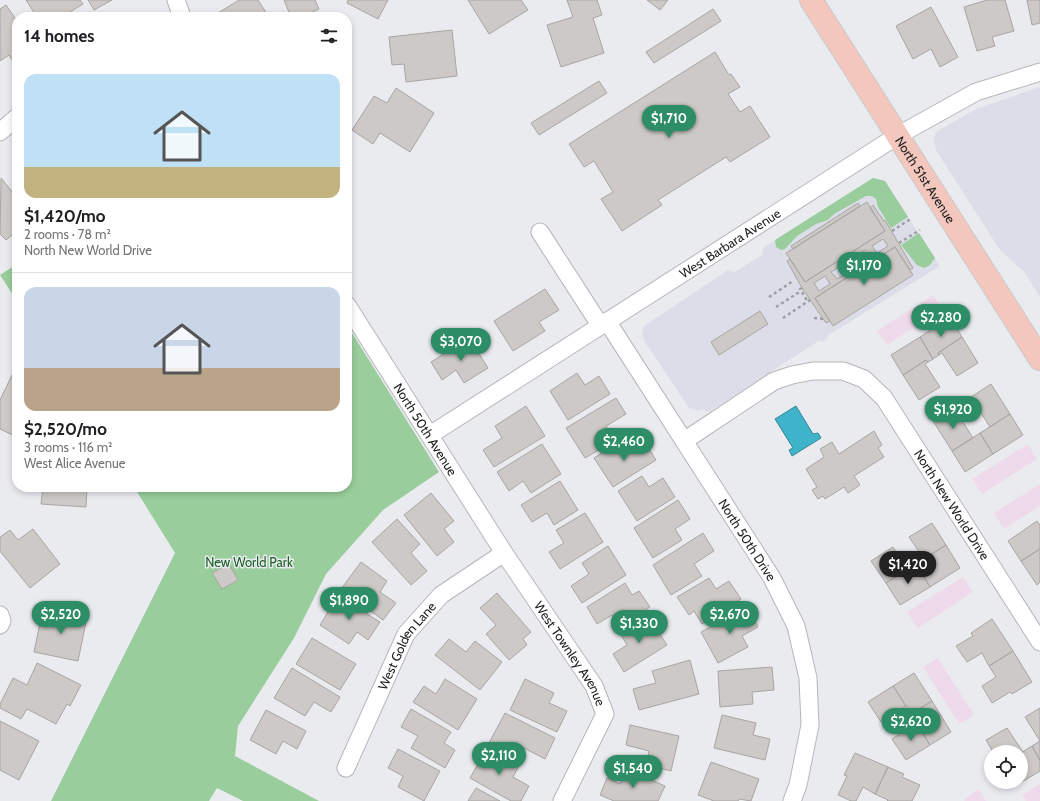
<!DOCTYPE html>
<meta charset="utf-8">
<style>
body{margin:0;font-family:Cabin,sans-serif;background:#f6f6f6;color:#202124;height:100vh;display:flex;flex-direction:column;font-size:15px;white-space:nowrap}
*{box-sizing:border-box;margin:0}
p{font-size:13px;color:#757577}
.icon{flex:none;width:22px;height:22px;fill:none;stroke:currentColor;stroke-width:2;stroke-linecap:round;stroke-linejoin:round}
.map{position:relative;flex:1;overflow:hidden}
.details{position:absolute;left:12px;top:12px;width:340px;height:480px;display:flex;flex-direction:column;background:#fff;border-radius:16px;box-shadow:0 2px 6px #0003}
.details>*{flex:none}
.fabs{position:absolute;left:984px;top:745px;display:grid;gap:8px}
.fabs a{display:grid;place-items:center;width:44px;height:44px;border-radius:50%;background:#fff;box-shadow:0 2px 6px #0003;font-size:20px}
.price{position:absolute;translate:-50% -34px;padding:0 9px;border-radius:14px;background:#2d8d66;color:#fff;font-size:13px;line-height:26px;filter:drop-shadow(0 1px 2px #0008)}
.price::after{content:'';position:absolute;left:50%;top:24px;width:12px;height:9px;margin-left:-6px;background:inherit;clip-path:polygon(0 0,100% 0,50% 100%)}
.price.active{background:#222;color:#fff}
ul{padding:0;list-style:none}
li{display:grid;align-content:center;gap:8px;height:212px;padding:0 12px}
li+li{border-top:1px solid #e0e0e0}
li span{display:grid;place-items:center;height:124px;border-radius:12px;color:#555}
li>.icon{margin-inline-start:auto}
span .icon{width:72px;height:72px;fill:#fffc;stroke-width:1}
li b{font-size:17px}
h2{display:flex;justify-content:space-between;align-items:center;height:48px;padding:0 12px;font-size:17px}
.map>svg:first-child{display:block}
</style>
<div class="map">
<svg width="1040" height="801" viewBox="0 0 1040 801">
<rect width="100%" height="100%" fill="#eaebef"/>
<!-- built -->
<path fill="#dbdee9" d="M1040,87V297L1025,273L1000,250L937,152L933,141L936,132L976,109Z
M873,178L885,181L940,266L827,336L828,338L822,342L820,340L710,411L706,412L704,409L698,411L689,408L645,342L642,334L644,326L728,270L735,272L762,255L763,248Z"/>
<!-- industrial -->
<path fill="#eedaea" d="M933,295L942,309L887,345L877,331Z
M1028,444L1037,459L982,494L972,479Z
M1040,484V506L1004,529L994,513Z
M963,577L973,592L918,628L907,612Z
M938,658L974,715L959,724L923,667Z
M1040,784V801H1026L1022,795Z
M979,789L986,801H965L964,799Z"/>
<!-- green -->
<path fill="#99cd9c" d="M873,178L885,181L908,217L891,228L878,207L876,199L872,196H866L834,214L828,220L816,224L797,236L785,249L781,250L776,247L775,240Z
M919,233L935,258L930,265L924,268L917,265L901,245Z
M17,264V301L0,275Z
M347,325L439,472L383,510L326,574L294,638L238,726L235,756L319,801H243L217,788L209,801H51L175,553L134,487H347Z"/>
<!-- water -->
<path fill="#3eb3ca" stroke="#348797" d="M796,406L813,434L818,433L821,438L792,456L789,450L793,448L775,419Z"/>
<!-- building -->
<path fill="#ccc9c6" stroke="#a8a5a2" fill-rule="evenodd" d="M26,0H80L83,4L62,17H37Z
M88,0H112L94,10Z
M239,0H258L269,17H220L218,13Z
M284,0H315L319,9L301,17H291Z
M348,0H388L378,19L347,3Z
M468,0H521L528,10L489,34Z
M567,0H597L602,15L593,18L604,53L561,67L547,25L573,17Z
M647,0H668L660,10Z
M987,0H1005L1014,31L992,37L995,46L977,51L964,7Z
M1027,0H1040V23L1032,25Z
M6,5L17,21V68L9,55L0,61V9Z
M931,7L958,57L940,67L931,49L913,59L896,26Z
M713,9L721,21L654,63L646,52Z
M452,30L457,76L406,82L404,64L392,65L389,37Z
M715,52L729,75L731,74L740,87L728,94L740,112L750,106L770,137L730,162L726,157L658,200L662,205L622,231L601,199L613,192L594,161L584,167L569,144Z
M599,81L607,93L539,135L531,123Z
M396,88L434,113L410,152L380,133L373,144L352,130L374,96L387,103Z
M1,178L17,198V231L6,240L0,234Z
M867,202L885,231L805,282L786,253Z
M858,203L860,206L793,249L791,246Z
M873,205L884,221L885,220L913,268L910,270L895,247L882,255L815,298L830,321L826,323L802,288L787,261L790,259L805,282L885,231L870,208ZM883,239L888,246L877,253L872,246ZM865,250L870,258L837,279L831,272ZM825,276L830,284L819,291L814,283Z
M895,247L913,275L833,326L815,298Z
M854,259L858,265L853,268L849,262Z
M545,289L559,310L539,322L545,331L513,351L494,321Z
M760,311L768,324L719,355L711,342Z
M950,318L962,337L938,353L939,355L933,359L920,337Z
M920,337L933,359L928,362L926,360L903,375L891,355Z
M962,337L978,363L957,376L942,353L939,355L938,353Z
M469,338L488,368L464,383L456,370L442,380L431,362Z
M926,360L928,362L925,364L940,387L919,400L903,375Z
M577,373L585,385L599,376L610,394L568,420L550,391Z
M12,375L17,378V437L0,429V400Z
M991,384L1010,414L990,427L971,397Z
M616,398L626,414L606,426L615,440L585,458L566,428Z
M526,406L545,436L494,467L483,450L502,438L495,426Z
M954,408L973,438L952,451L933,421Z
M1010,414L1023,435L993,454L980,433Z
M874,431L882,445L878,448L884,457L854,476L860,485L848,493L844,487L825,499L823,496L818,499L812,490L817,487L806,469L824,457L820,449L832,442L839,454Z
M980,433L993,454L965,472L952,451Z
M620,441L628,453L645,443L656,460L613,487L594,458Z
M542,444L561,474L531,493L523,481L509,491L497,472Z
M642,476L649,487L663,478L675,497L637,521L618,491Z
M560,481L578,510L554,525L547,513L532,522L521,505Z
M43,487H87L86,507L41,504Z
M431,493L454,521L444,529L454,542L437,556L404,515Z
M678,500L690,519L675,529L682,540L653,558L634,528Z
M585,513L603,542L560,569L549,552L564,543L556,530Z
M397,519L420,544L411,553L427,571L411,585L372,542Z
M1037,521L1040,525V549L1021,561L1008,541Z
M932,523L946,545L924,559L909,537Z
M33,529L60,564L30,588L0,551V537L10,530L18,540Z
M703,533L714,551L694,564L702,576L671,595L653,565Z
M946,545L960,568L930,587L916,564Z
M608,546L626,575L582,603L571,586L589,574L582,563Z
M893,547L907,570L886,583L871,561Z
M1040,549V582L1037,585L1021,561Z
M361,562L387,581L380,592L396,603L383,620L341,589Z
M229,564L238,580L222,589L212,573Z
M916,564L930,587L900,605L886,583Z
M709,578L716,589L729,581L741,599L702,624L694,611L689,615L677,597Z
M625,583L632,595L639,591L650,607L619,627L612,615L597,624L587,607Z
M497,593L531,632L523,639L527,645L509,660L486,634L496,625L480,608Z
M338,596L380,622L368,640L357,632L349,644L320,625Z
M747,607L758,627L742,636L748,647L718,663L701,632Z
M43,609L87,617L78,661L34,652Z
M648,616L667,645L624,672L613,654L627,645L620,633Z
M992,619L1013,651L989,666L982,653L967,662L956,646L973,636L971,633Z
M312,638L356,664L340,690L296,664Z
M449,639L466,652L475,641L502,662L480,690L435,655Z
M1013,651L1032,682L1012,694L1010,692L992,703L982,686L996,677L989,666Z
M690,660L699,694L639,710L633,689L656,683L652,671Z
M37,663L81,685L70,706L67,704L56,724L27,709L21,719L0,708V704L13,678L27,685Z
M772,667L774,690L752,692L753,704L720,707L718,671Z
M292,668L340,697L331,712L314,702L305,716L274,698Z
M914,673L932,701L911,714L893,686Z
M445,679L477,699L458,730L413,702L424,686L436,694Z
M525,679L554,693L549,703L567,711L557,732L510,710Z
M893,686L906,706L881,722L868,702Z
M932,701L951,732L930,745L911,714Z
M1040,708V741L1025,717Z
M411,709L451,732L444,743L455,750L445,768L411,748L418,736L401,727Z
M266,710L306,731L297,749L283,741L276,754L250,740Z
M505,713L555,738L545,759L524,748L519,758L489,743Z
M722,715L756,723L753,735L770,739L765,760L714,748Z
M0,721L39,741L19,780L0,770Z
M916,724L930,745L906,760L892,739Z
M630,725L679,736L671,771L646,765L649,751L626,745Z
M1007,728L1023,752L1021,753L993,752L986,740Z
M1040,741V760L1032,746Z
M1032,746L1040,760V771L1015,786L1012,782H1021V753Z
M487,748L519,766L513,777L529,786L521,801H511L470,778Z
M398,749L440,771L424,801L398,787L403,776L388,768Z
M855,753L888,767L875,794L863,787L856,801H851L838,795L847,776L844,775Z
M711,762L759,779L751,801L739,799L738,801H714L698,795Z
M888,767L904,774L902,777L920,785L912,801H887L888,800L875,794Z
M626,769L665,786L658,801H614L600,795L607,778L620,784Z
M476,788L500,801H468Z"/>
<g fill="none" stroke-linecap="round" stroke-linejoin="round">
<defs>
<g id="street">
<path d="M176,0L182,17"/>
<path d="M0,132L17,117"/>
<path d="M540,232L600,325"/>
<path id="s1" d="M347,305L504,553L594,686L605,714L562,801"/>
<path id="s2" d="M607,321L772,578L796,626L808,678L810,725L798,785L792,801"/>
<path id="s3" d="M430,435L897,136L976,92L1040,72"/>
<path id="s4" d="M684,441L774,381L792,375L813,371H843L864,379L884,398L1040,642"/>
<path d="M0,615L2,621L0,625"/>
<path id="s5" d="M346,768L406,634L441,595L504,553"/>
</g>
<g id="primary">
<path id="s6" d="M811,0L1040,359"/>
</g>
</defs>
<!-- street casing -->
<use href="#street" stroke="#b5b6ba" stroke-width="19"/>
<!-- primary casing -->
<use href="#primary" stroke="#c9c9c9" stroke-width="24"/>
<!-- path -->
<path stroke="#9d9ea1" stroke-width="2.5" stroke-dasharray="3 3" stroke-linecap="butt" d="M892,231L912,218
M899,243L920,230
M852,258L853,259
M857,265V266
M802,288L800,289L808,302
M769,297L793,281
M776,307L801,291
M783,318L810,300
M814,318L824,319"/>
<!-- street -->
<use href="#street" stroke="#fff" stroke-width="17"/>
<!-- primary -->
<use href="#primary" stroke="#f4c7be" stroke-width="22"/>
</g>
<g text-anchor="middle" stroke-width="3" stroke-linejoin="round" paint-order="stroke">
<!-- street labels -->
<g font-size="13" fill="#1e1f20" stroke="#eaebef">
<text dy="5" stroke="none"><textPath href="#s6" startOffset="213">North 51st Avenue</textPath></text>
<text dy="5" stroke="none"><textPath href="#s3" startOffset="356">West Barbara Avenue</textPath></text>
<text dy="5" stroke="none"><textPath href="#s1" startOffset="147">North 50th Avenue</textPath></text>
<text dy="5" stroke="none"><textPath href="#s4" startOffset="355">North New World Drive</textPath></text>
<text dy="5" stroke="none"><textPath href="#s2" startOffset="260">North 50th Drive</textPath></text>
<text dy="5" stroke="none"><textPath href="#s5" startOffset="137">West Golden Lane</textPath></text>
<text dy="5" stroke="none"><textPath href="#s1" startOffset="414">West Townley Avenue</textPath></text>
</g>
<!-- park labels -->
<g font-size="13" fill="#1e612a" stroke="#eaebef">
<text x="249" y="567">New World Park</text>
</g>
</g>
</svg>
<div class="fabs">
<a><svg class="icon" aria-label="locate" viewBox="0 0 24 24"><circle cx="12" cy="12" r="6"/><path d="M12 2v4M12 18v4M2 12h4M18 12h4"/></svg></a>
</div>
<b class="price" style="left:669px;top:139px">$1,710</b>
<b class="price" style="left:864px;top:286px">$1,170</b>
<b class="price" style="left:941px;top:338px">$2,280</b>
<b class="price" style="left:461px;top:362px">$3,070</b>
<b class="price" style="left:953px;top:430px">$1,920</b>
<b class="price" style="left:624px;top:462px">$2,460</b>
<b class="price active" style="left:908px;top:585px">$1,420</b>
<b class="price" style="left:349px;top:621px">$1,890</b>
<b class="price" style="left:61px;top:635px">$2,520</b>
<b class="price" style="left:730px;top:635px">$2,670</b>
<b class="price" style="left:639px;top:644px">$1,330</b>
<b class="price" style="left:911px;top:742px">$2,620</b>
<b class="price" style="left:499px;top:776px">$2,110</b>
<b class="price" style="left:633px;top:789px">$1,540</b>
<section class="details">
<h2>14 homes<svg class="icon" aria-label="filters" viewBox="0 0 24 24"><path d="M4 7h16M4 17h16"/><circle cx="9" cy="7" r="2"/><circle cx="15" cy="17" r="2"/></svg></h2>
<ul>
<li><span style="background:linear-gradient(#bfe0f5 75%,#c2b280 0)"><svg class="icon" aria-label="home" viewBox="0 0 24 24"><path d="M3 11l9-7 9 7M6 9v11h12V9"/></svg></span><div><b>$1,420/mo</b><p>2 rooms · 78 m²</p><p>North New World Drive</p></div></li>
<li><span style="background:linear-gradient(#c9d6e8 65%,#b9a48a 0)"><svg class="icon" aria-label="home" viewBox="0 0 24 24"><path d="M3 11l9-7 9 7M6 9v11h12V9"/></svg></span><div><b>$2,520/mo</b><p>3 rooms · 116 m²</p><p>West Alice Avenue</p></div></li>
</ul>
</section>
</div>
